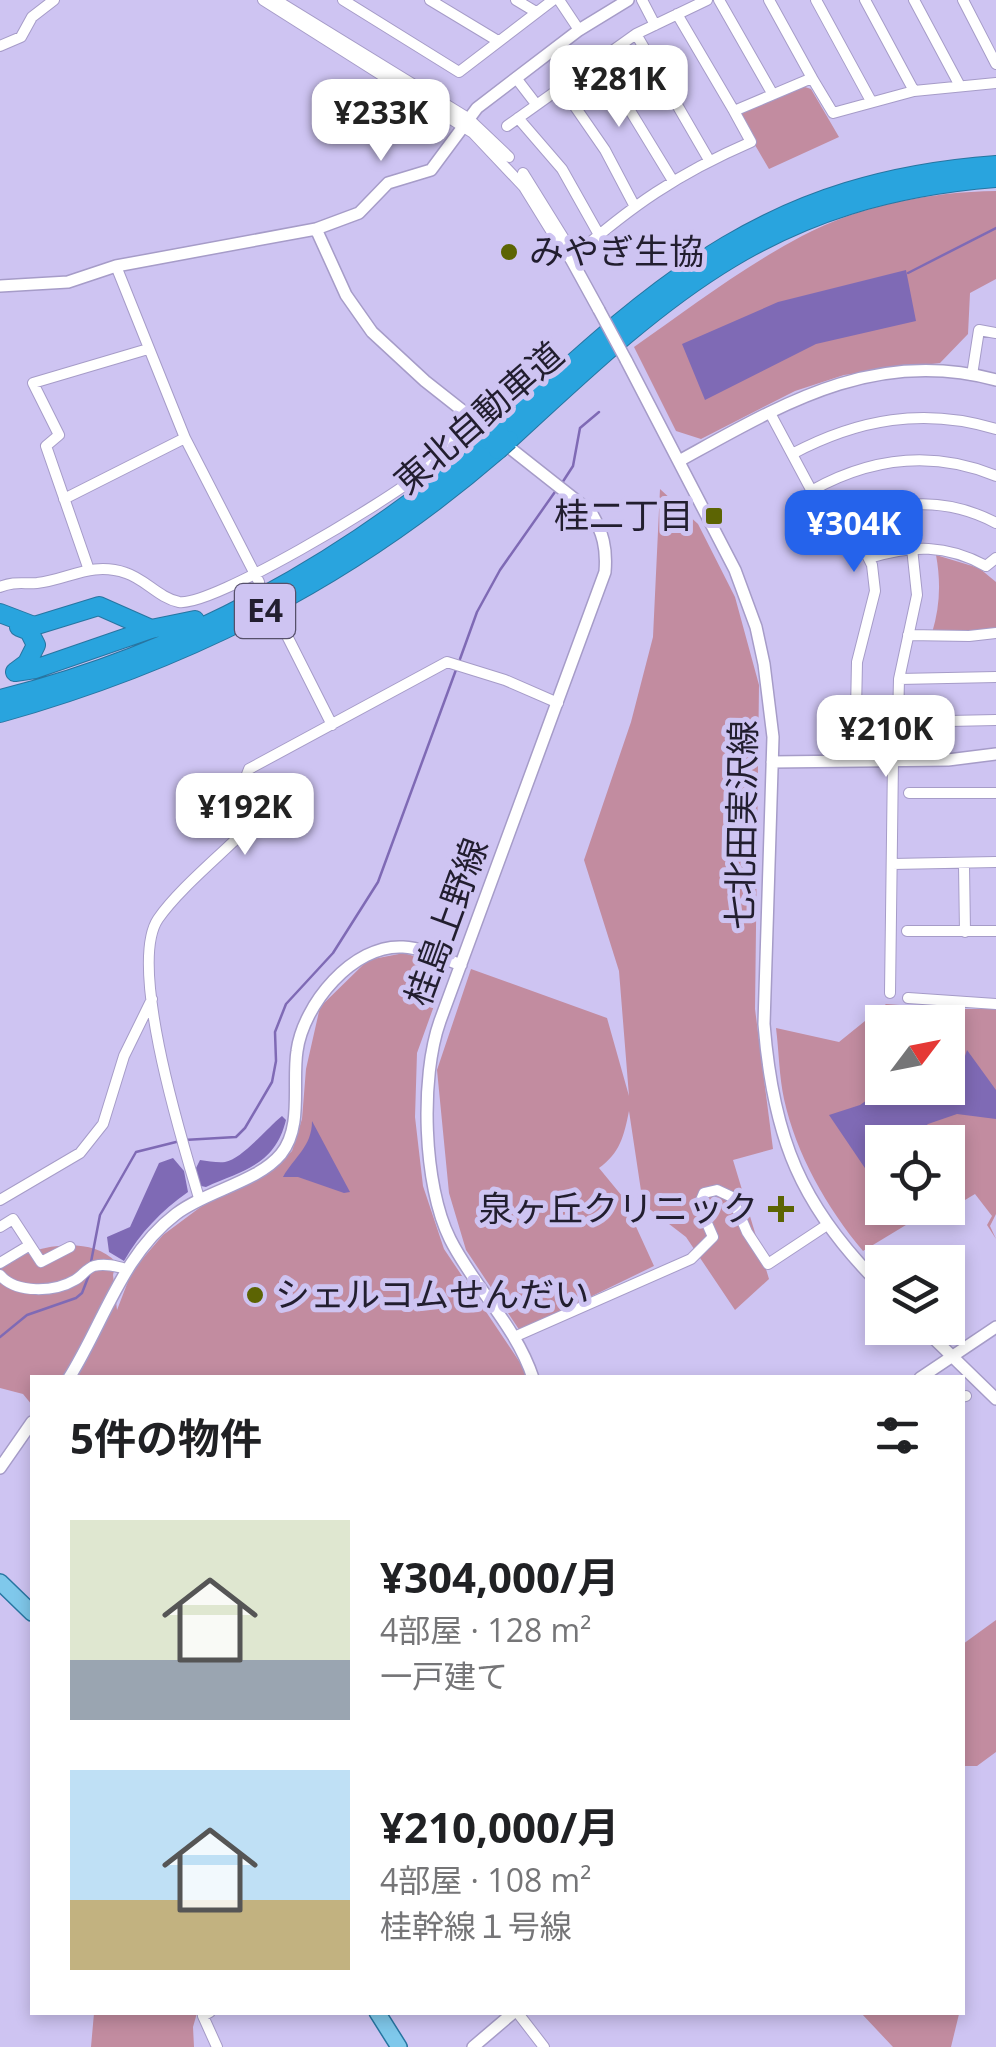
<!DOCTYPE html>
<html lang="ja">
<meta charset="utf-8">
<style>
body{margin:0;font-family:"Open Sans","Noto Sans JP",sans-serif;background:#f2f2f2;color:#202124;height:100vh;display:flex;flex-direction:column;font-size:38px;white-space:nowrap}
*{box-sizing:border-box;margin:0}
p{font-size:32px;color:#757577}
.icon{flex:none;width:55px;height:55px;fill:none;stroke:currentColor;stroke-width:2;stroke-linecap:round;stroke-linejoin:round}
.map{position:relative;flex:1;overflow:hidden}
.details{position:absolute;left:30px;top:1375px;width:935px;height:640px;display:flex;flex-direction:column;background:#fff;border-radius:0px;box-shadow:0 5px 15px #0003}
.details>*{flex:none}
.needle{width:65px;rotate:58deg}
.fabs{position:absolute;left:865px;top:1005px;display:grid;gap:20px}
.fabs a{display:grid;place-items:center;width:100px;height:100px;border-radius:0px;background:#fff;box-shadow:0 5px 15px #0003;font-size:50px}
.price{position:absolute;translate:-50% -85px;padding:0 22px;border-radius:20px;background:#fff;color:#222;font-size:32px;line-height:65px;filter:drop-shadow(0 2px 5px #0008)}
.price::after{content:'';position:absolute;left:50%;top:60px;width:30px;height:22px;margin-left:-15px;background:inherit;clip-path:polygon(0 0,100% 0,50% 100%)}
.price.current{background:#2563eb;color:#fff}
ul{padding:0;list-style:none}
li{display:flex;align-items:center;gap:30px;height:250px;padding:0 40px}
li span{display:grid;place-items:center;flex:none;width:280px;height:200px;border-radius:0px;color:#555}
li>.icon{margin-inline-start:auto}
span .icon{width:120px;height:120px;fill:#fffc;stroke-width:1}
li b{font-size:42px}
h2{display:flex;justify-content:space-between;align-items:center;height:120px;padding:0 40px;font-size:42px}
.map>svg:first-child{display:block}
</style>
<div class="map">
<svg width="996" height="2047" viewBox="0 0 996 2047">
<rect width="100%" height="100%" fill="#cec4f2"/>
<!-- green -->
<path fill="#c28ca0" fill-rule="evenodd" d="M802,86L811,89L839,137L769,169L737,114Z
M996,191V279L970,293L968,334L940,363L844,375L795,391L701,439L676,431L634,347C688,309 743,267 802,236C861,205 930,192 996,191Z
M660,489L698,524L735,597L759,685L755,1009L773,1149L733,1160L769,1279L735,1310L686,1237L643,1204L629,1111C624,1136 620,1153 599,1168L622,1196L654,1266L520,1331L466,1250L449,1193L437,1070L471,969L607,1018L629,1096L619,971L584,860L631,722L653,637Z
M936,555L979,568L996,582V630L932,633C940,607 941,582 936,555Z
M404,953L448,967L417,1053L415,1117L423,1186L444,1249L525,1370L526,1377L32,1378V1405L23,1394L0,1388V1265C32,1247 87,1233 116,1262L113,1275L117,1310L132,1271L163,1235L210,1200L236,1190L275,1168L292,1151L302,1119L306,1069L320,1007L368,960Z
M886,1004L954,1009H996V1214L990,1226L996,1239L987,1225L992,1216L975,1194L955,1206L948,1202V1142H882V1208H934L863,1251C827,1208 796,1154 784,1099C779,1076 779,1052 776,1028L839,1042ZM882,1022H948V1088H882Z
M996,1620V1752L977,1766H963V1644Z
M94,2013H197L193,2027L194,2047H91Z
M861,2013L959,2012V2014L951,2047H893Z"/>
<!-- water -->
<path fill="#7f6ab5" d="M906,270L916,321L816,344L705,400L682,344L778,302Z
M967,1050L996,1090V1119L957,1114L928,1124L908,1142H882V1177L873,1180L829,1115L860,1105L884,1088H948V1072L964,1059Z
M282,1116L286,1120C275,1165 244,1170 206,1187L201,1186L195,1170L200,1160C208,1161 218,1163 225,1162C242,1159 267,1128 282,1116Z
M312,1121L350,1192L344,1193L298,1177H283C294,1157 312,1147 312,1121Z
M173,1158L184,1171L188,1192C161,1211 140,1233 124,1261L109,1252L107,1237L130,1227L159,1163Z"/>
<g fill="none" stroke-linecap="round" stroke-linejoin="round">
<!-- stream -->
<path stroke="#7f6ab5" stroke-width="2.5" d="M908,273L996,228
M562,483L573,466L580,428L599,412
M460,659L477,612L500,570L557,489
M184,1140L236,1137L245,1128L272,1082L276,1061L275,1032L286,1004L333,953L378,882L457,667
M91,1262L100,1215L136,1152L176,1142
M0,1337L27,1315L76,1298L82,1293L89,1275"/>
<defs>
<path id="minor" d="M263,0L473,133L524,187L566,255L571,259
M276,0L468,118L509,157
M343,0L459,72L553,0
M430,0L498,41
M516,0L536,12
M559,0L579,30
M642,0L655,25
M719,0L772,93
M769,0L812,78
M816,0L871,101
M865,0L914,91
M914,0L960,86
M963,0L996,64
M677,14L734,111
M636,34L709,160
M0,46L21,37L32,17L54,0
M598,58L673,181
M516,78L536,104
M560,85L605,150L634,205
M518,118L562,169L598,233
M507,126L636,34L707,0
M523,173L564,239
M571,259C631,206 677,174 751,142L734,111L812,78L833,113L914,91L996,83
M116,266L185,438L259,582
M972,375L979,330L996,333
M770,413L816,499L862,545L872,565L875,591L857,662L855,759
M792,454C858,419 924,407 996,429
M811,491C870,458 933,450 996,476
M64,499L185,438
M842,524C893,500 945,496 996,523
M869,558C912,545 946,544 986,566L996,558
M89,570L46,446L59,435L33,383L148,349
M0,587C14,581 23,584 37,583C68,580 91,561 126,573C145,579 159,598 179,602C212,607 389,500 420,474C439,459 455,437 472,419
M275,612L332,725
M908,635L969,636L996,633
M899,679L996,677
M898,722L899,679L917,595L912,548
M855,723L996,720
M909,793H996
M892,864L996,862
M964,865L965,932
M907,931H996
M890,993L893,760
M908,998L996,1004
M199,1198C183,1144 127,965 158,919C176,893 210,864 233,842C243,833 255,828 263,817V808L246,777L249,769L447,662L505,680L558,703
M0,1200L80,1153L103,1124L124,1056L152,999
M0,1227L13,1219L41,1262L70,1247
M0,1263L30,1245
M0,1275C16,1294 55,1292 75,1280C82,1276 87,1268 94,1266C105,1263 116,1266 126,1269
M514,1337L691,1259L713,1237L699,1205L704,1193L717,1190L732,1197L747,1232L768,1264L827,1225
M962,1397L966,1396
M210,2012L203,2016L217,2047
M517,2012L544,2047"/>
<path id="tertiary" d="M316,229L359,213L388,183L431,170L477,108L579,30L628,0
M571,259L599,310
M0,286L68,282L116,266L316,229L346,295L372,332L425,381L591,512C603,533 607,548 605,572L440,1021C420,1077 423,1185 450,1239C474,1287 516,1326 533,1378
M626,360L735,570L756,627L764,664L773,737L764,1024C773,1138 801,1207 882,1287
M679,461C781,405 874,347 996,380
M772,762L948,760L996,754
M923,1328L996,1399
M69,1378C104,1322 122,1255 176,1214C206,1191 258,1182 281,1154C303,1127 292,1083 297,1051C303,1005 353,944 403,947C422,948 443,958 461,965
M920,1378L996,1327
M0,1468L32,1422
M473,2047L514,2012"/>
<path id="primary" d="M0,1582L32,1613
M377,2012L399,2047"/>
<path id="motorway" d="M499,430C661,282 766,182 996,165
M509,440C668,293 769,196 996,178
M0,613L34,626L99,606L151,629
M15,672L35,669L151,629L195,620
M15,672L27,663L36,645L29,631L19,627
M0,699C182,654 347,562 488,440
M0,713C188,660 350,578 498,450"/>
</defs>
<!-- minor casing -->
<use href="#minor" stroke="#a69cc8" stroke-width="12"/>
<!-- tertiary casing -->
<use href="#tertiary" stroke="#a69cc8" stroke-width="14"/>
<!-- primary casing -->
<use href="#primary" stroke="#2775a1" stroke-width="18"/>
<!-- motorway casing -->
<use href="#motorway" stroke="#2775a1" stroke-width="20"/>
<!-- minor -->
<use href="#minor" stroke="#fff" stroke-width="10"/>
<!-- tertiary -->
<use href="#tertiary" stroke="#fff" stroke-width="11"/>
<!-- primary -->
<use href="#primary" stroke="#7fc8eb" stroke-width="15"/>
<!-- motorway -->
<use href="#motorway" stroke="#29a4de" stroke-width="18"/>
<defs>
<path id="tertiary-bridge" d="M599,310L626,360"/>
<path id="motorway-bridge" d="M488,440L499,430
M498,450L509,440"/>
</defs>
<!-- tertiary-bridge casing -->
<use href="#tertiary-bridge" stroke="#a69cc8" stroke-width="14" stroke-linecap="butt"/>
<!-- motorway-bridge casing -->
<use href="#motorway-bridge" stroke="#2775a1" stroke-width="20" stroke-linecap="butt"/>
<!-- tertiary-bridge -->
<use href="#tertiary-bridge" stroke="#fff" stroke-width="11"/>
<!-- motorway-bridge -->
<use href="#motorway-bridge" stroke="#29a4de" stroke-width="18"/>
</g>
<!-- markers -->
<g fill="#5c6403" stroke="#cec4f2" stroke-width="4">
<circle cx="509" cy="252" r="10"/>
<rect x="704" y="506" width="20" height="20" rx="5"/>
<path d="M776 1194h10v10h10v10h-10v10h-10v-10h-10v-10h10z"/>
<circle cx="255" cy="1295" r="10"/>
</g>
<g text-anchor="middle" stroke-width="10" stroke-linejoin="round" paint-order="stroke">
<!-- shield labels -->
<rect fill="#cec4f2" stroke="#56506a" stroke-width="2.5" x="235" y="584" width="60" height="54" rx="8"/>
<g font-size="32" font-weight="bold" fill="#221e2f">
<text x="265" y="622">E4</text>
</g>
<!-- poi labels -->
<g font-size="35" fill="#221e2f" stroke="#cec4f2" text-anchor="start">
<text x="529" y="264">みやぎ生協</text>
<text x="694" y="528" text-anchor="end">桂二丁目</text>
<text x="758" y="1221" text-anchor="end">泉ヶ丘クリニック</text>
<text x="275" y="1307">シェルコムせんだい</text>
</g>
<!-- street labels -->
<g font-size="35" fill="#221e2f" stroke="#cec4f2">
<text transform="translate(479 418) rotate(-41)" y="12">東北自動車道</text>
<text transform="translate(742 825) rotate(-89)" y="12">七北田実沢線</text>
<text transform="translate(447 922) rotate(-70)" y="12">桂島上野線</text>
</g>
</g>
</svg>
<div class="fabs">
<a><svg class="needle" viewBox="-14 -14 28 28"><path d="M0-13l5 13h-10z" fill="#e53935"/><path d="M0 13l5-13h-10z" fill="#757577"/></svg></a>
<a><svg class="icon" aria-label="locate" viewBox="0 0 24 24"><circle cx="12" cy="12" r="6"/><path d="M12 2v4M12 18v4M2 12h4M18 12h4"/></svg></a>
<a><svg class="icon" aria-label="layers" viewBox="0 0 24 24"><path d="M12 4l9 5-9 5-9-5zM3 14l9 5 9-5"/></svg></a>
</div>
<b class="price" style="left:619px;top:130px">¥281K</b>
<b class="price" style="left:381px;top:164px">¥233K</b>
<b class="price current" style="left:854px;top:575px">¥304K</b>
<b class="price" style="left:886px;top:780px">¥210K</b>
<b class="price" style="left:245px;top:858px">¥192K</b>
<section class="details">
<h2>5件の物件<svg class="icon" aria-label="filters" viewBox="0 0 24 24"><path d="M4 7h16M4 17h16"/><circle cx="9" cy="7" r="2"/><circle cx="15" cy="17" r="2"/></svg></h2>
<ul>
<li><span style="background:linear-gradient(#dfe7d0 70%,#9aa5b1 0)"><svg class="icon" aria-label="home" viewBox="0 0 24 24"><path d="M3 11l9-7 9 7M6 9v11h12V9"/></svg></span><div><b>¥304,000/月</b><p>4部屋 · 128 m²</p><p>一戸建て</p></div></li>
<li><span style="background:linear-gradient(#bfe0f5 65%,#c2b280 0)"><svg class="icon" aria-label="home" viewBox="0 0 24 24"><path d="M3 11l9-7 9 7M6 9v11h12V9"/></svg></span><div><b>¥210,000/月</b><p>4部屋 · 108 m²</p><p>桂幹線１号線</p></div></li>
</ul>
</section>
</div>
